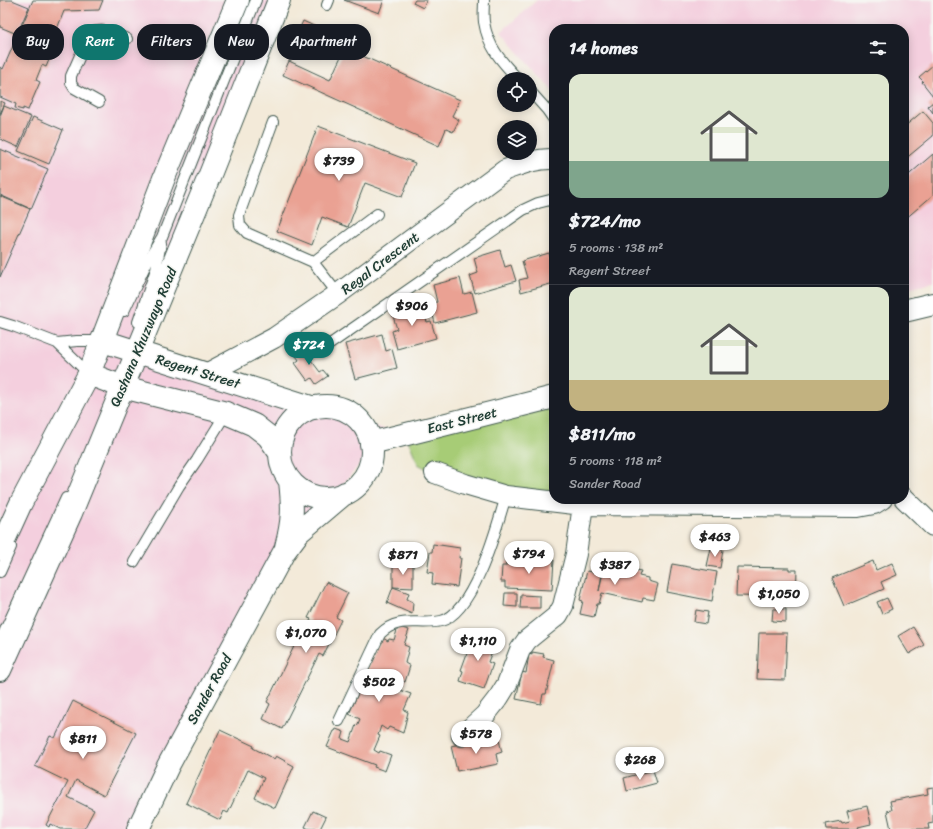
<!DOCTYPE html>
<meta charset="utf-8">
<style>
body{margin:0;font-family:Sriracha,sans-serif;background:#242831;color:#f1f3f6;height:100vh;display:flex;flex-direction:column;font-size:15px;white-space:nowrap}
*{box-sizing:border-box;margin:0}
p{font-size:13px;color:#9ea1a6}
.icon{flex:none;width:22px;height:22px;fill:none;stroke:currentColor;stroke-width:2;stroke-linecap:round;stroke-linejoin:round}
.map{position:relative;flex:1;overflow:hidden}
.panel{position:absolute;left:549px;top:24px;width:360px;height:480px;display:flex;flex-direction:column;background:#171b24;border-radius:16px;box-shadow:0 2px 10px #0003}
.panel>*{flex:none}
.top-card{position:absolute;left:12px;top:24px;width:380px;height:36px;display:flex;gap:8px}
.tools{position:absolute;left:497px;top:72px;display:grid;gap:8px}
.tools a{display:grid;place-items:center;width:40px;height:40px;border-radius:50%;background:#171b24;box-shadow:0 2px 10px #0003;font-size:20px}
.price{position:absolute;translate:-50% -34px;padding:0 9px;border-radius:14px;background:#fff;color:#222;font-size:13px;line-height:26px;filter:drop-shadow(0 1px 2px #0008)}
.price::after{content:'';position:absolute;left:50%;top:24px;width:12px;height:9px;margin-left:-6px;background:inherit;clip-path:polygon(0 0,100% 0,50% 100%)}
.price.selected{background:#0f766e;color:#fff}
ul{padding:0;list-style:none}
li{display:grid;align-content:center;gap:8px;height:212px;padding:0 20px}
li+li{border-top:1px solid #363941}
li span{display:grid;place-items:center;height:124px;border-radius:12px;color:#555}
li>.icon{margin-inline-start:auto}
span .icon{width:72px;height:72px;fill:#fffc;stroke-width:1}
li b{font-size:17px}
h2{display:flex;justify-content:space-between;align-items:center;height:48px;padding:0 20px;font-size:17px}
.chip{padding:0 14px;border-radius:16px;background:#171b24;box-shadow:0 2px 10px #0003;font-size:14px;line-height:36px}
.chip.selected{background:#0f766e;color:#fff}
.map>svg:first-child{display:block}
</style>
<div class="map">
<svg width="933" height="829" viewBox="0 0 933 829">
<rect width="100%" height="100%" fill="#f6f6f2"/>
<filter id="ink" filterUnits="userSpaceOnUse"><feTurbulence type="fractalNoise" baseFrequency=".025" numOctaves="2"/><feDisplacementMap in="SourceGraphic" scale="8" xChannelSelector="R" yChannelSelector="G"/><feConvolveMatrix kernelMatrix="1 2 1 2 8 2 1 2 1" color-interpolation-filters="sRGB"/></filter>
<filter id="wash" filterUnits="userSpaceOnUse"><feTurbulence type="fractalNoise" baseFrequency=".012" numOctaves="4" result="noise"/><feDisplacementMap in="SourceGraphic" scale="16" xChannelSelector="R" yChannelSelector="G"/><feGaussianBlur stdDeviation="0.9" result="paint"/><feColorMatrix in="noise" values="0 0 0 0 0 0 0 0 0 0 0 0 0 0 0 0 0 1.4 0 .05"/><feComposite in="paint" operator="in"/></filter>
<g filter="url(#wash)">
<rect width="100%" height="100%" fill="#f3ead9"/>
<!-- built -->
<path fill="#f4cfde" d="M0,0H277L137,351L316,409L406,435L374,447L283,556L140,829H0Z
M537,0H933V282L904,289V29H554V93L501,32Z"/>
<!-- green -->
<path fill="#a7cc76" stroke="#638455" d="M554,396V499H883L874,505L858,508L581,505L506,497L434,473L418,464L406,435Z"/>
<g id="blocks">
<!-- building -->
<path fill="#eaa193" d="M0,0H12L29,7L17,34L0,27Z
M33,0H103L99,10L64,11L57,29L61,32L46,67L42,65L36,80L40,82L28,110L23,108V110L15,108L16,104L0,97V67L3,69Z
M344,0H384L379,13Z
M415,0H427L423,8L413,3Z
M303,21L316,27L313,34L320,37L312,56L291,47Z
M345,48L460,100L452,116L459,120L453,132L446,129L439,146L283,75L289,61L330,80Z
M933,65V96L922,82L923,81L919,77Z
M0,101L5,103L0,114Z
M933,102V113L928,106Z
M4,106L31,117L18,147L0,139V116Z
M923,111L933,123V136L904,160V127Z
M33,117L63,130L49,164L18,151Z
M318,126L415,163L402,197L365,183L348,227L322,217L312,245L277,231Z
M0,149L48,169L31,209L0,195Z
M933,154V195L904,220V179Z
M0,196L30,209L0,277Z
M500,250L505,267L511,265L516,281L475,293L470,276L478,273L474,258Z
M549,253L554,267V283L521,292L519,280L527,278L522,261Z
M460,278L464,294L472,292L477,312L435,323L430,304L437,302L433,285Z
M422,305L427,322L431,321L436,338L397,349L392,331L397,329L392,313Z
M382,334L386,351L392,349L397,368L355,379L345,344Z
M306,345L312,353L308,356L320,372L323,370L328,376L316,384L312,378L308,381L295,363L299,360L294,353Z
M433,544L460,548L459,558H461L457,587L432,584L433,573L427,572L430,552H432Z
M711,548L723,550L720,568L707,566Z
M530,558L554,560L552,590L505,588V582H501L502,566H506V561L529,563Z
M603,559L624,564L623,568L641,571L639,576L648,578V581L658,584L654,600L643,598L642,602L602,593L599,604H597L594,617L580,614L583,601L580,600L587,571L602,574L599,591L604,567L602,564Z
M873,561L876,570L892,563L897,575L881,582L884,589L844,606L832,578Z
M393,564L413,565V588L393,587Z
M672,564L717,572L712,601L667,592Z
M737,567L789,568V570H797L796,595H788V597L736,596Z
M326,582L348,593L336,617L341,620L323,656L319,654L282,729L263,719L270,704L267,702L301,632L304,634L311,619L308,618Z
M393,587L409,593L407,599L413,602L412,614L387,603Z
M505,593H517V607L504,606Z
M521,595L540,596V608H520Z
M887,598L892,609L882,614L877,602Z
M773,609H786V622L772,621Z
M696,610L708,612L706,624L694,622Z
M398,627L409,630L404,645L409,647L405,663L410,666L405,682L402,681L400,690L411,694L404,710L408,712L403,733L389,727L387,730L381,726L378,735L380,736L374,750L379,753L380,751L391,755L385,771L374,767L375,765L327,747L334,731H335L336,729L344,732L342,739L350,742L356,725L357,726L360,719L349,714L360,689L367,691L372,679H370L372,673L367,671L381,637L388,641L389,639L394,640Z
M913,627L924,645L909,654L898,636Z
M759,633H787L785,680L757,679Z
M483,636L496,641L488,662L493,664L484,689L460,681L463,671L461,670L473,637L482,640Z
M532,652L544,654L543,657L554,660L546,694H543L541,704L516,699L522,672L526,673L529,654L532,655Z
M73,701L136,733L104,795L76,780L68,797L94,810L84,829H60L50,824L49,827L46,825L68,782L35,766L50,736L55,738Z
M220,730L254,746L253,748L274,759L276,756L294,766L275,808L255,798L264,778L248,770L228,813L224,811L220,820L186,803Z
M477,740L478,745L499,740L502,752L496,754L498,764L468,770L467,769L457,771L451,746Z
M653,770L657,783L627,791L624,778Z
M933,787V823L928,824L929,829H891L887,811L892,810L890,801L928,794L927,788Z
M867,806L871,824L858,827L859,829H826L825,824L841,821L842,823L850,821L847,811Z
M313,811L326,817L320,829H309L305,827Z"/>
</g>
</g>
<g filter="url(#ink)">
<use href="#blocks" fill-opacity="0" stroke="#3f574d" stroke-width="1"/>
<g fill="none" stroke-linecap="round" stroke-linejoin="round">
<defs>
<path id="service" d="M484,0C484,7 483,15 484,22C488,47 501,61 518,79
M327,5L329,0
M530,91L547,110L554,120
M99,102L74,88L71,83V76L90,33C104,27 113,33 127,39
M273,122L239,215L240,225L247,233L313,262L377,214
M313,262L338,294
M124,311L148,260L162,237L256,0
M0,322L13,326L57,343L89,374
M138,322L156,269L161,243
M57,343L77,341H103
M323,349L523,210L538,203L554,199
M134,562L179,486L197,460L226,413
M0,572L11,547
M0,641L66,498
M339,721L380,634C399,615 419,626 441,621C474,613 497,526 506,496"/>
<path id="minor" d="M206,374L274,338L338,294L505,170C522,164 536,158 554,159
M435,473L465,484L506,496L583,505L858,507L874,504L882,499
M904,498L933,526
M462,736L485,715L499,697L507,684L520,650L527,640L558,615L563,606L576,554L583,505"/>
<path id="tertiary" d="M904,311L933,304
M371,443L554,397"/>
<path id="secondary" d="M103,341L314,408
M89,374L123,387L226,413L254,425L268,436L280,453
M280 452a46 46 0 1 1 92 0a46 46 0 1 1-92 0Z
M286,547C293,520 293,508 290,481
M0,549L21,503L89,374L166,173L238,0
M0,670L71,513L211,172L279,0
M138,829L168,766L284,552L299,532L345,493"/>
</defs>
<!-- service casing -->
<use href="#service" stroke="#3f574d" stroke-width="12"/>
<!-- minor casing -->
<use href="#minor" stroke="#3f574d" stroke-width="22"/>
<!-- tertiary casing -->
<use href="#tertiary" stroke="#3f574d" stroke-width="24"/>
<!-- secondary casing -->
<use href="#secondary" stroke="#3f574d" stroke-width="24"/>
<!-- service -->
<use href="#service" stroke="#fff" stroke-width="10"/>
<!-- minor -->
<use href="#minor" stroke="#fff" stroke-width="20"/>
<!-- tertiary -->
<use href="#tertiary" stroke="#fff" stroke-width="22"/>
<!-- secondary -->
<use href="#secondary" stroke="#fff" stroke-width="22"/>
</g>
</g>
<g text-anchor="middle" stroke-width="3" stroke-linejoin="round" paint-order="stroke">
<!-- street labels -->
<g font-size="14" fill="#1f3d34" stroke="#f6f6f2">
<text transform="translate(380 263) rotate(-37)" y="5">Regal Crescent</text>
<text transform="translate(143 337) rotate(-67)" y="5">Qashana Khuzwayo Road</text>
<text transform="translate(198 371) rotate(17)" y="5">Regent Street</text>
<text transform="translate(462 420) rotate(-14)" y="5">East Street</text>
<text transform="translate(209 689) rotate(-61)" y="5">Sander Road</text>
</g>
</g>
</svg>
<div class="tools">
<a><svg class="icon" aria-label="locate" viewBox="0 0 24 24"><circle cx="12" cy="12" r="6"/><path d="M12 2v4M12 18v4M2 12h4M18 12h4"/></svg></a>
<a><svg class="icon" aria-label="layers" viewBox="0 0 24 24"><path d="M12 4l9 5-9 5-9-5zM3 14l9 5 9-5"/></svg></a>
</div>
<b class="price" style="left:339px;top:182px">$739</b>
<b class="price" style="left:412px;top:327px">$906</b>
<b class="price selected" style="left:309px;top:366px">$724</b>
<b class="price" style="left:715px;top:558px">$463</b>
<b class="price" style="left:529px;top:575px">$794</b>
<b class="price" style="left:403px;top:576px">$871</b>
<b class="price" style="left:615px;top:586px">$387</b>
<b class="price" style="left:779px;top:615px">$1,050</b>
<b class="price" style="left:306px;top:654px">$1,070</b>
<b class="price" style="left:478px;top:662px">$1,110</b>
<b class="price" style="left:379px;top:703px">$502</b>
<b class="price" style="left:476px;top:755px">$578</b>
<b class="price" style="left:83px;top:760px">$811</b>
<b class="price" style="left:640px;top:781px">$268</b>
<div class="top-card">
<a class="chip">Buy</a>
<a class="chip selected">Rent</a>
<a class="chip">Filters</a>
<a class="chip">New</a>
<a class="chip">Apartment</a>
</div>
<section class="panel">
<h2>14 homes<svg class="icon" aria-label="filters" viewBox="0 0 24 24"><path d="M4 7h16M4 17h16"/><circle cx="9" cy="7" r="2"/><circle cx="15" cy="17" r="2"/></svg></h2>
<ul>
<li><span style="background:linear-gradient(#dfe7d0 70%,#7fa58c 0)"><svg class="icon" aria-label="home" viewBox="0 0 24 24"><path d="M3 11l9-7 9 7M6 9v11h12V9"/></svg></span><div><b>$724/mo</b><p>5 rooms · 138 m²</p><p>Regent Street</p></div></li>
<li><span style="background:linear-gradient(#dfe7d0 75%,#c2b280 0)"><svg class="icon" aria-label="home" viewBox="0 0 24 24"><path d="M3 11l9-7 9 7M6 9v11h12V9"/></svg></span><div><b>$811/mo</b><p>5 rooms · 118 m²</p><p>Sander Road</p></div></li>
</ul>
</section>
</div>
